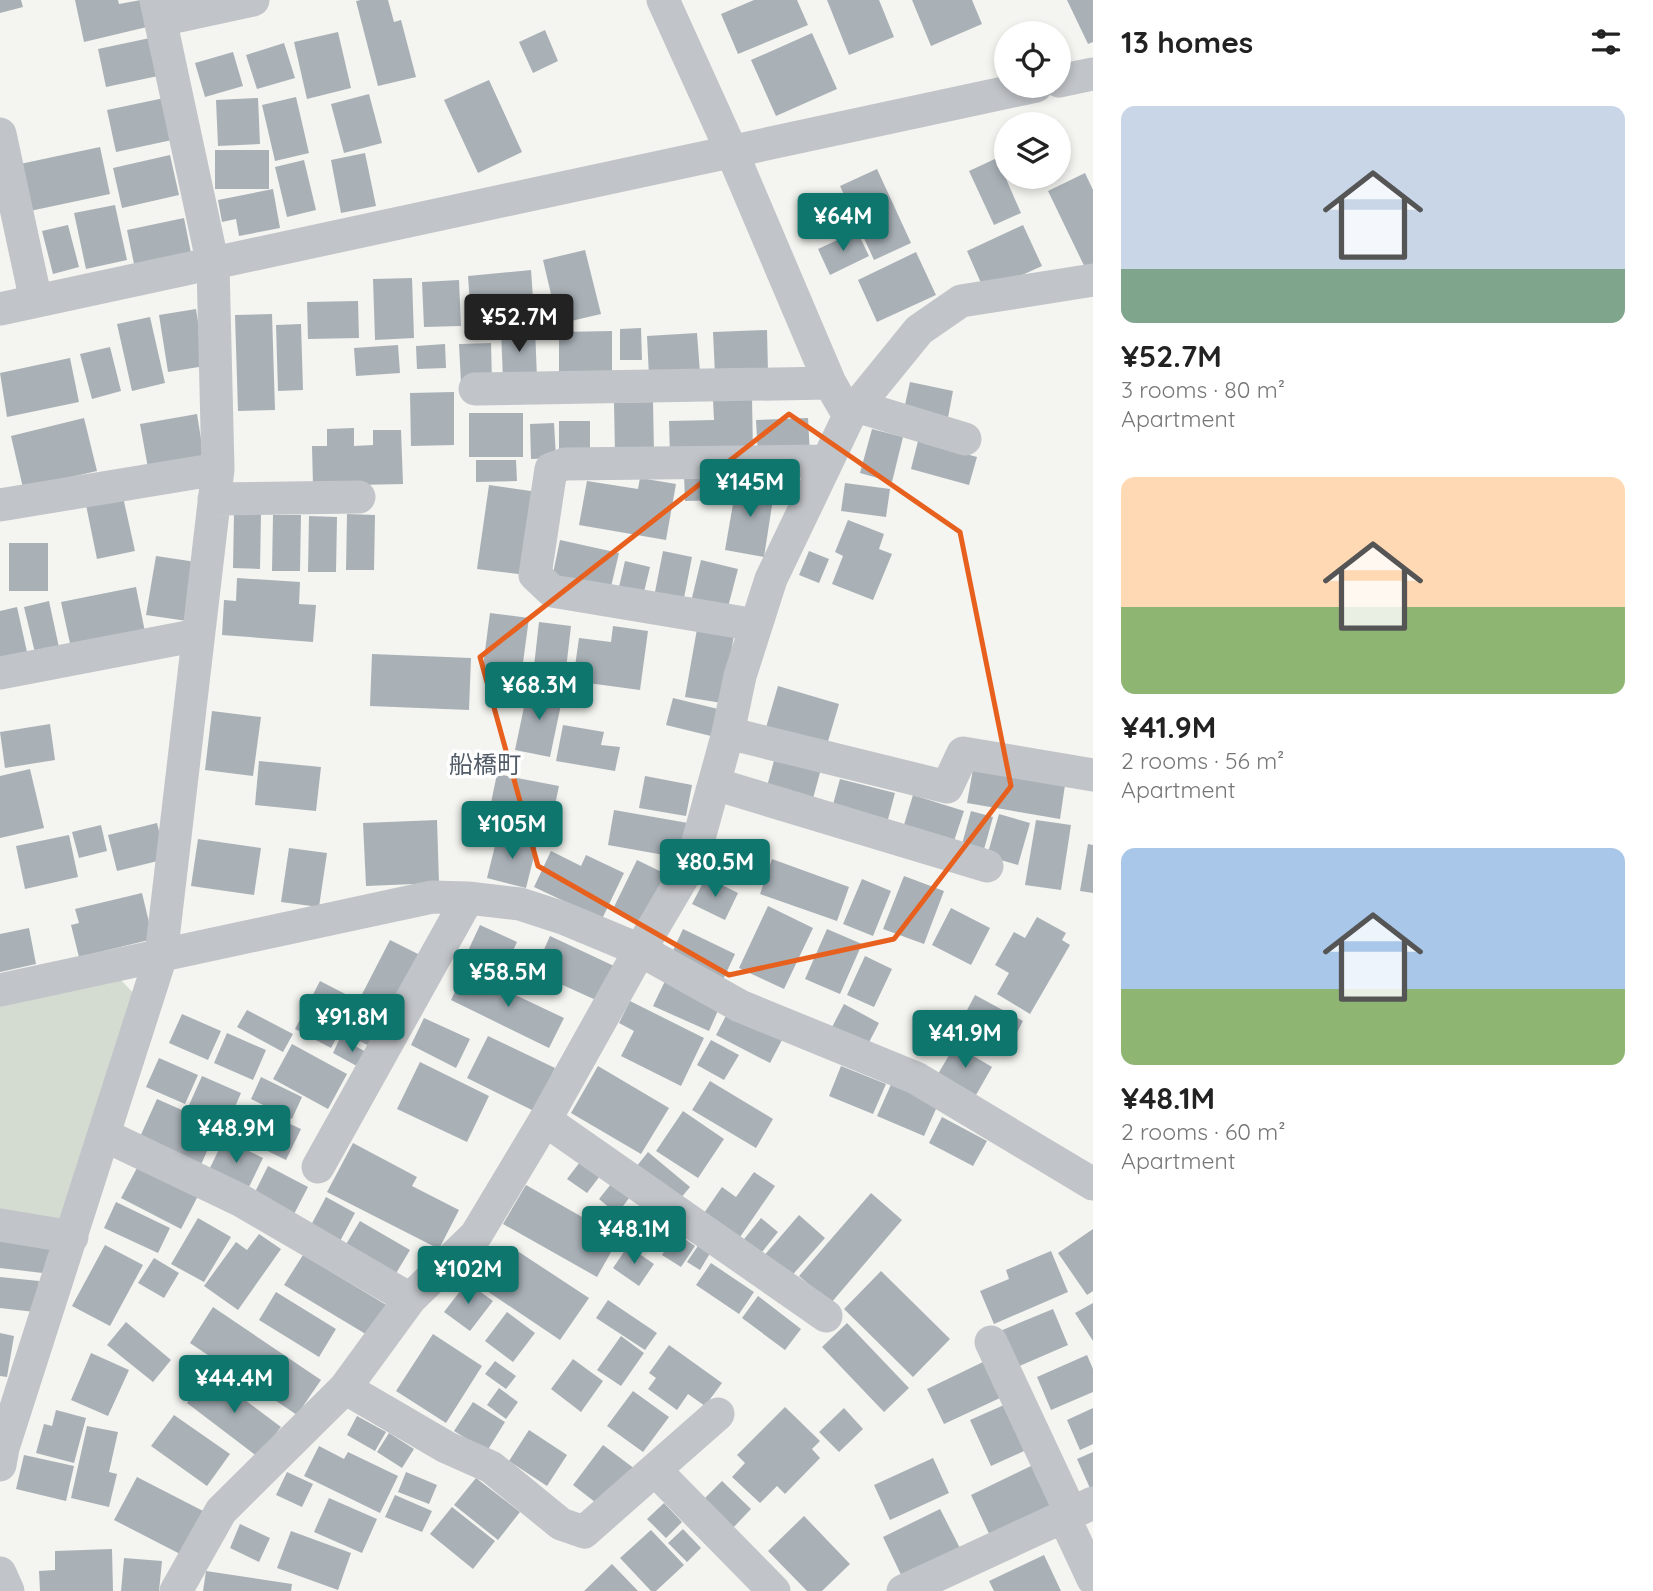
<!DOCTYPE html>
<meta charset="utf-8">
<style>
body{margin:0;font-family:Quicksand,"Noto Sans JP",sans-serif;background:#f6f6f6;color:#222;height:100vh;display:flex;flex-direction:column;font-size:26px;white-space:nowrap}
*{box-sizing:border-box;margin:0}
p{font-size:23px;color:#767676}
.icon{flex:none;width:38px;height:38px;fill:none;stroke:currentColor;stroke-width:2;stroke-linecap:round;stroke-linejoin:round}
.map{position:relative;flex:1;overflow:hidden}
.drawer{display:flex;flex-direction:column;background:#fff;width:560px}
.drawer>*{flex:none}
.buttons{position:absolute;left:994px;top:21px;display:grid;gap:14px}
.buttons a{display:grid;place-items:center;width:77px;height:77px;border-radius:50%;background:#fff;box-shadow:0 4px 10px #0003;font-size:35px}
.price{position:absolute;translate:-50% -60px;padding:0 16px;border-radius:7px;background:#0f766e;color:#fff;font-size:23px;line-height:46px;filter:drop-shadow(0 2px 4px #0008)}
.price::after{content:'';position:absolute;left:50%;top:42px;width:21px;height:16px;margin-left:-10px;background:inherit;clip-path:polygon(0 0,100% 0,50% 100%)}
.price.selected{background:#222;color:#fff}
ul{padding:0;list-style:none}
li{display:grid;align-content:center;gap:14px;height:371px;padding:0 28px}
li span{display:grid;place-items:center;height:217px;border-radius:14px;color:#555}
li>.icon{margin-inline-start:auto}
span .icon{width:126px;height:126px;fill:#fffc;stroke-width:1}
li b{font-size:30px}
h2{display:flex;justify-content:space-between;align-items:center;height:84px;padding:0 28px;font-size:30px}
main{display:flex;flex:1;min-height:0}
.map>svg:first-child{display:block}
</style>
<main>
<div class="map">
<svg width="1093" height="1591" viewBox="0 0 1093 1591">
<rect width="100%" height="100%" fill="#f4f4f0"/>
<!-- green -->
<path fill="#d4dbd1" d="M120,979L136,996L64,1226L0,1216V1004Z"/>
<!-- building -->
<path fill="#a9b1b7" d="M0,0H21L23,7L0,13Z
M75,0H118L119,4L141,0L147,27L84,42Z
M361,0H388L394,22L401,20L416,77L378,86L356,1Z
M754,0H797L808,25L738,54L721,14Z
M827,0H879L894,37L849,55Z
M912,0H972L982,24L931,46Z
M1067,0H1093V42L1088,44Z
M545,30L558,61L533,73L519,42Z
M338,32L351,88L307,99L294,42Z
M812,33L837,89L776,116L751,60Z
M150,38L158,76L106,87L98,49Z
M284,43L295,78L257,89L246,55Z
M233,52L243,86L205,97L195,63Z
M489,80L522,152L478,173L444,100Z
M369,94L382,143L344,153L331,104Z
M296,97L309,153L275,161L262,105Z
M164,98L172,140L116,152L107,110Z
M258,98L260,144L218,146L216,100Z
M100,147L110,194L30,211L20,164Z
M215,150H269V189H215Z
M365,153L376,206L341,213L331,160Z
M170,155L179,195L122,208L113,168Z
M997,158L1021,213L994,225L969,171Z
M304,160L316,210L287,217L275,167Z
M877,169L911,243L874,260L840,186Z
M1085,173L1093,190V276L1090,278L1048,191Z
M273,189L280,228L239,236L236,219L222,222L218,200Z
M115,205L127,260L86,269L74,213Z
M184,218L191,253L134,264L127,230Z
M68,225L79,267L53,274L42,231Z
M1023,225L1042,266L985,292L967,251Z
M857,231L869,256L830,275L818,249Z
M585,250L601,314L558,324L543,260Z
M916,252L936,295L877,322L858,280Z
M531,270L534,313L471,318L468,276Z
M412,278L414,338L375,340L373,279Z
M459,280L461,326L424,327L422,282Z
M358,301L359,338L308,339L307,302Z
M196,309L205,366L168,372L159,315Z
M272,314L275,410L238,411L235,315Z
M150,317L165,383L132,391L117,324Z
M301,324L303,390L278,391L276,325Z
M641,328L642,360H620V329Z
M535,329L537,378L503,380L501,330Z
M767,330L768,372L715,375L713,332Z
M612,331V375L559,376V332Z
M697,333L700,373L649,376L647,336Z
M491,343L492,382L461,383L459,344Z
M445,344L446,368L417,369L416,346Z
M398,345L400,373L356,376L354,348Z
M110,347L121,391L92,399L80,354Z
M70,358L79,402L7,417L0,373Z
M910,382L953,391L947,423L903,414Z
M454,392V445L411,446L410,393Z
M752,398L753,454L670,456L669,421L714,420L713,399Z
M653,402L654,452L615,453L614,403Z
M469,413H523V457H469Z
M197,414L204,458L148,468L140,424Z
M84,418L97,471L23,488L11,436Z
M808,418L810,455L758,457L756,420Z
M559,421H590V456H559Z
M554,423L556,458L531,459L530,424Z
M354,428V446L373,445V430H401L403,484L313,486L312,446H327V429Z
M872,429L903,437L892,482L860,473Z
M918,441L977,457L969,485L911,469Z
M476,460H516L517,481L476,482Z
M730,474V500L685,501L684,475Z
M640,478L676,484L666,540L579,525L587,481L638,489Z
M737,481L775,486L764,557L725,550Z
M845,483L890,489L886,517L841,511Z
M489,485L538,492L526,575L477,569Z
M123,497L135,551L97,559L86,505Z
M234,513H261L260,569L233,568Z
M347,514L375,515L374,570H346Z
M273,515H301L300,571H272Z
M309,516L337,517L336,572H308Z
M848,520L884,534L879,549L892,554L873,600L832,584L843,556L835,552Z
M560,540L619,553L610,591L552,578Z
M9,543H48V591H9Z
M663,551L692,557L683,603L654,597Z
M809,551L829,559L819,583L799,575Z
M156,556L196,562L187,621L146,615Z
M701,560L738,569L727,611L691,602Z
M625,561L650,567L644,592L619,587Z
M237,578L300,582L299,604L316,605L313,642L222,635L224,600L236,601Z
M136,587L145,632L71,648L61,602Z
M49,601L60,652L36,657L24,607Z
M17,607L27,652L0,658V611Z
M490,613L529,618L522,670L483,666Z
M539,622L571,626L565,678L533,675Z
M613,626L648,631L640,690L573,681L579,638L611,642Z
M697,629L734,635L722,703L685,697Z
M372,654L471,658L469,710L370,706Z
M778,686L839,704L826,748L765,731Z
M528,688L563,695L550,757L515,750Z
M673,698L718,709L711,736L666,725Z
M212,711L261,717L253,776L205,770Z
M50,724L55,760L5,768L0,732Z
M563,725L604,732L601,745L620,747L615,771L556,761Z
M775,757L821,769L812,802L766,790Z
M259,761L321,767L316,811L255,805Z
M30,769L44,828L0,838V776Z
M973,769L1065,785L1060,819L967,803Z
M497,774L559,786L550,829L488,817Z
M645,776L692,785L686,816L639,808Z
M840,779L895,793L887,823L832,808Z
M913,795L964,811L953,844L903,828Z
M614,810L688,823L681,858L608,845Z
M971,811L993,817L983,853L961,848Z
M999,814L1030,823L1018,865L987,856Z
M437,820L439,883L366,886L363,823Z
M1036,820L1071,825L1061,890L1025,885Z
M157,823L166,859L117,871L108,835Z
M101,825L107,851L79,858L72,832Z
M498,834L537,844L526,888L487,878Z
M69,835L78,877L25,889L16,846Z
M198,839L261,848L254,895L191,886Z
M718,844L753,861L741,885L706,869Z
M1088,844L1093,845V893L1080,891Z
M289,848L327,853L319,907L281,902Z
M551,851L581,866L586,855L624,873L602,919L534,887Z
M772,859L849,887L837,921L760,894Z
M637,860L672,877L648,926L613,909Z
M904,876L944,891L924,944L883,929Z
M706,877L738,893L725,920L692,904Z
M862,879L891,891L873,936L843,924Z
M142,893L153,939L79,957L71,925L79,923L75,909Z
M768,906L813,928L784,989L739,968Z
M951,908L990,928L971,965L932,945Z
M1037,917L1066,933L1062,940L1070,945L1030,1014L997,994L1009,973L995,965L1014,932L1025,938Z
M480,925L517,942L504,970L467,953Z
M29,928L36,964L0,972V934Z
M683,929L735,954L721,984L669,959Z
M827,929L862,944L840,994L805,979Z
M550,936L614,966L598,1001L534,972Z
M390,940L424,957L391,1022L357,1004Z
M865,956L892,969L874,1007L847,995Z
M465,971L564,1018L549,1048L451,1000Z
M320,981L357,1000L331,1048L295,1029Z
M665,981L720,1006L709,1031L653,1006Z
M975,995L1023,1021L1005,1055L957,1029Z
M630,1001L704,1038L681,1086L621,1056L634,1031L619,1023Z
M844,1004L879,1023L866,1048L831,1029Z
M247,1010L293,1034L283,1052L237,1027Z
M728,1012L782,1040L770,1063L716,1035Z
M362,1013L387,1027L375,1049L350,1036Z
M182,1014L221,1031L208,1060L169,1043Z
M424,1018L470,1039L456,1068L411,1045Z
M227,1033L266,1050L253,1080L214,1063Z
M488,1036L555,1068L534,1111L467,1078Z
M340,1038L372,1055L364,1070L333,1053Z
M711,1040L739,1055L724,1080L697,1065Z
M292,1044L347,1074L328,1109L273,1079Z
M955,1045L992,1067L976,1095L938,1074Z
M159,1058L198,1075L185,1104L146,1087Z
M420,1062L489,1096L467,1142L397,1109Z
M598,1066L669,1108L641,1154L571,1113Z
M841,1066L886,1084L873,1114L829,1096Z
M202,1076L241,1093L228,1123L189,1105Z
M261,1077L302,1097L292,1119L251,1099Z
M893,1080L940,1100L924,1136L877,1116Z
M710,1081L773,1119L756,1148L692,1110Z
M157,1099L218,1126L200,1167L139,1139Z
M249,1105L301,1129L286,1160L234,1135Z
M683,1111L724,1139L698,1178L656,1151Z
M942,1117L987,1141L973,1166L929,1143Z
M224,1139L263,1158L247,1191L208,1172Z
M353,1143L417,1177L412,1186L459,1210L439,1249L327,1192Z
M648,1152L690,1187L675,1205L633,1171Z
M583,1158L603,1172L587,1193L567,1179Z
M138,1166L198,1196L181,1229L121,1198Z
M268,1166L308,1187L292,1218L252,1198Z
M754,1172L775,1186L738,1240L702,1216L722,1187L736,1197Z
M615,1179L633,1193L617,1214L599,1199Z
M526,1185L619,1238L597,1277L503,1224Z
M871,1193L902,1220L831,1303L799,1276Z
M326,1197L355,1213L339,1243L310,1227Z
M116,1202L170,1228L158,1253L104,1228Z
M656,1213L675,1228L659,1248L640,1233Z
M799,1215L825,1238L788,1280L762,1258Z
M198,1218L231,1237L204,1282L171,1264Z
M761,1218L778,1232L758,1257L741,1243Z
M360,1221L410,1250L395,1275L345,1246Z
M1093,1229V1291L1087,1295L1058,1253Z
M676,1233L695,1246L681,1267L662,1255Z
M259,1234L281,1249L238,1310L204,1286L236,1242L247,1250Z
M0,1237L55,1244L51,1274L0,1268Z
M700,1243L712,1250L700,1270L687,1262Z
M105,1245L143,1265L110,1326L72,1306Z
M628,1246L654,1264L639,1286L613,1268Z
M1051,1251L1068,1292L994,1324L980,1291L1009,1279L1006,1270Z
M519,1252L589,1298L560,1340L484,1289L502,1262L509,1267Z
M303,1255L388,1306L369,1336L284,1285Z
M154,1258L179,1273L164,1298L138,1283Z
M711,1263L754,1292L739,1314L696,1285Z
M881,1271L950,1339L913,1377L844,1309Z
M0,1277L39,1281L35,1312L0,1308Z
M467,1282L493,1301L470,1331L444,1312Z
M276,1292L336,1329L319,1357L259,1320Z
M758,1296L801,1329L785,1350L742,1318Z
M608,1300L657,1333L645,1350L596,1318Z
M1093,1303V1341L1075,1313Z
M213,1307L321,1380L297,1415L190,1343Z
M1053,1309L1068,1345L1015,1368L1000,1331Z
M507,1312L535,1333L513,1362L485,1341Z
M126,1322L171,1360L153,1382L107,1345Z
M847,1323L909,1388L884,1412L822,1347Z
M0,1333L14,1336L7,1377L0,1376Z
M433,1334L482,1366L446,1423L396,1391Z
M621,1336L644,1353L621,1386L597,1370Z
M669,1345L722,1383L705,1406L688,1394L677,1410L648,1389L656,1378L649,1373Z
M91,1353L129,1370L108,1416L71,1400Z
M1087,1355L1093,1369V1392L1051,1410L1037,1377Z
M573,1359L603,1381L581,1412L551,1389Z
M495,1361L516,1376L506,1389L485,1374Z
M983,1362L1000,1398L944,1424L927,1389Z
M209,1373L281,1427L258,1457L187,1403Z
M499,1388L518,1402L506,1419L487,1405Z
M633,1391L669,1417L643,1452L607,1426Z
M473,1402L505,1422L487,1451L454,1431Z
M1004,1405L1024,1451L991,1466L970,1420Z
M785,1407L820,1441L812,1449L820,1458L785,1494L777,1486L760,1503L732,1477L745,1463L737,1455Z
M844,1408L863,1429L839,1452L819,1432Z
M1093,1408V1444L1080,1450L1067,1420Z
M56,1410L86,1418L74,1463L36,1453L44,1424L52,1426Z
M174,1415L230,1454L207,1486L151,1446Z
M357,1416L386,1432L375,1451L347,1435Z
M87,1426L118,1432L109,1472L117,1474L109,1507L71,1498Z
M529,1430L567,1455L547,1486L509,1461Z
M389,1433L414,1449L402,1468L377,1452Z
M603,1445L635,1469L604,1509L573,1485Z
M319,1446L344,1459L348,1452L398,1476L380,1513L304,1476Z
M1093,1452V1495L1077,1459Z
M24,1455L74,1466L66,1501L16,1489Z
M933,1458L949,1493L890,1520L874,1485Z
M1033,1465L1053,1508L991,1538L971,1495Z
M287,1472L313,1484L302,1507L276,1495Z
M406,1472L437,1485L429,1504L398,1492Z
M137,1477L207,1513L184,1556L114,1520Z
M476,1478L520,1512L498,1540L454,1505Z
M722,1481L751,1509L731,1530L702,1501Z
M395,1495L432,1511L422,1532L385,1517Z
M329,1498L377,1519L362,1553L314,1532Z
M664,1503L682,1522L666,1538L647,1519Z
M452,1507L495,1541L473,1569L430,1534Z
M940,1509L962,1552L904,1581L883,1537Z
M804,1516L850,1564L822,1591H807L768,1551Z
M240,1524L270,1538L259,1562L230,1548Z
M683,1529L701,1548L687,1562L668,1543Z
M651,1530L684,1565L656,1591H651L620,1558Z
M291,1531L351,1553L338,1590L277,1568Z
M112,1549L113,1591H40L39,1571L55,1570V1551Z
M1044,1555L1061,1591H994L989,1581Z
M124,1558L162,1561L159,1591H121Z
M612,1564L638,1591H584Z
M206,1571L292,1584L291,1591H203Z"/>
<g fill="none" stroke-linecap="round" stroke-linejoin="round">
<!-- minor -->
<path stroke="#c1c4c8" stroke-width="33" d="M663,0L731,150L830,383L849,416
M160,20L253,0
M1059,81L1093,74
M0,134L36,301
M0,309L1036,86
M475,389L830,383
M856,406L965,439
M214,499L359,497
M0,505L218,469
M756,625L552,591L535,575L551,469L565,464L826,461
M0,673L198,635
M728,733L947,787L963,753L1093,775
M715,784L987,866
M0,990L432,897L468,898L520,904L563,918L640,950L740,1006L916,1078L1093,1184
M545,1120L826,1316
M104,1135L240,1200L410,1299
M318,1167L468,898
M0,1225L72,1237
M991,1342L1071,1513
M345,1388L446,1447L491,1467L561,1524L584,1532L718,1414
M0,1465L3,1448L161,956L218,469L213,265L156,0
M656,1471L774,1591
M1064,1517L1093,1579
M0,1573L8,1591
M176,1591L221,1511L345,1388L410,1299L476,1235L545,1120L640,950L693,860L728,733L740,676L771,579L849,416L919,330L961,301L1093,280
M903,1591L1093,1503"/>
</g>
<!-- marked area -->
<path fill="none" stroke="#e7601e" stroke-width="5" stroke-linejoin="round" d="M789,414L960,532L1011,786L894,939L729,975L538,866L480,657Z"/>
<g text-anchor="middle" stroke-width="7" stroke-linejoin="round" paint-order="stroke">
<!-- neighbourhood labels -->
<g font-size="24" fill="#505b67" stroke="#fff">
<text x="485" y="773">船橋町</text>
</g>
</g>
</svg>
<div class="buttons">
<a><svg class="icon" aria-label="locate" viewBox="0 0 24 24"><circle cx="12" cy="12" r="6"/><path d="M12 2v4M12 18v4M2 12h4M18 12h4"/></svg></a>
<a><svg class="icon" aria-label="layers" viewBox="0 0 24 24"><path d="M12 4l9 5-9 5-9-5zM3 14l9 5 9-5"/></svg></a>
</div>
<b class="price" style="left:843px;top:253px">¥64M</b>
<b class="price selected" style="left:519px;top:354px">¥52.7M</b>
<b class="price" style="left:750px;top:519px">¥145M</b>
<b class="price" style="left:539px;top:722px">¥68.3M</b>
<b class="price" style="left:512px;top:861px">¥105M</b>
<b class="price" style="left:715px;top:899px">¥80.5M</b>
<b class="price" style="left:508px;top:1009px">¥58.5M</b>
<b class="price" style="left:352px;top:1054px">¥91.8M</b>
<b class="price" style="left:965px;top:1070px">¥41.9M</b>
<b class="price" style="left:236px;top:1165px">¥48.9M</b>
<b class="price" style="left:634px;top:1266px">¥48.1M</b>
<b class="price" style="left:468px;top:1306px">¥102M</b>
<b class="price" style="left:234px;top:1415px">¥44.4M</b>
</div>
<section class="drawer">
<h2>13 homes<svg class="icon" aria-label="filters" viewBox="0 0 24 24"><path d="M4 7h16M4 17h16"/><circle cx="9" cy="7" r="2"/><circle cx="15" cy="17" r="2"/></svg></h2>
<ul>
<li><span style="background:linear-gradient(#c9d6e8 75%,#7fa58c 0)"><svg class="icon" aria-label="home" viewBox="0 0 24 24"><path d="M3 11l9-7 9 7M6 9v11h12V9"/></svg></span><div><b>¥52.7M</b><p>3 rooms · 80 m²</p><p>Apartment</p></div></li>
<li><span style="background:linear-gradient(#ffd9b3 60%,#8fb573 0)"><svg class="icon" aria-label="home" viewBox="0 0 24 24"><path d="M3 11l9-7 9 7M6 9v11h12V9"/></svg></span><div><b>¥41.9M</b><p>2 rooms · 56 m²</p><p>Apartment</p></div></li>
<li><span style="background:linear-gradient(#a9c7e8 65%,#8fb573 0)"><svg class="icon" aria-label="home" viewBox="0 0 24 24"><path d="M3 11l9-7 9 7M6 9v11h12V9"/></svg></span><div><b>¥48.1M</b><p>2 rooms · 60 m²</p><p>Apartment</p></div></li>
</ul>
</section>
</main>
